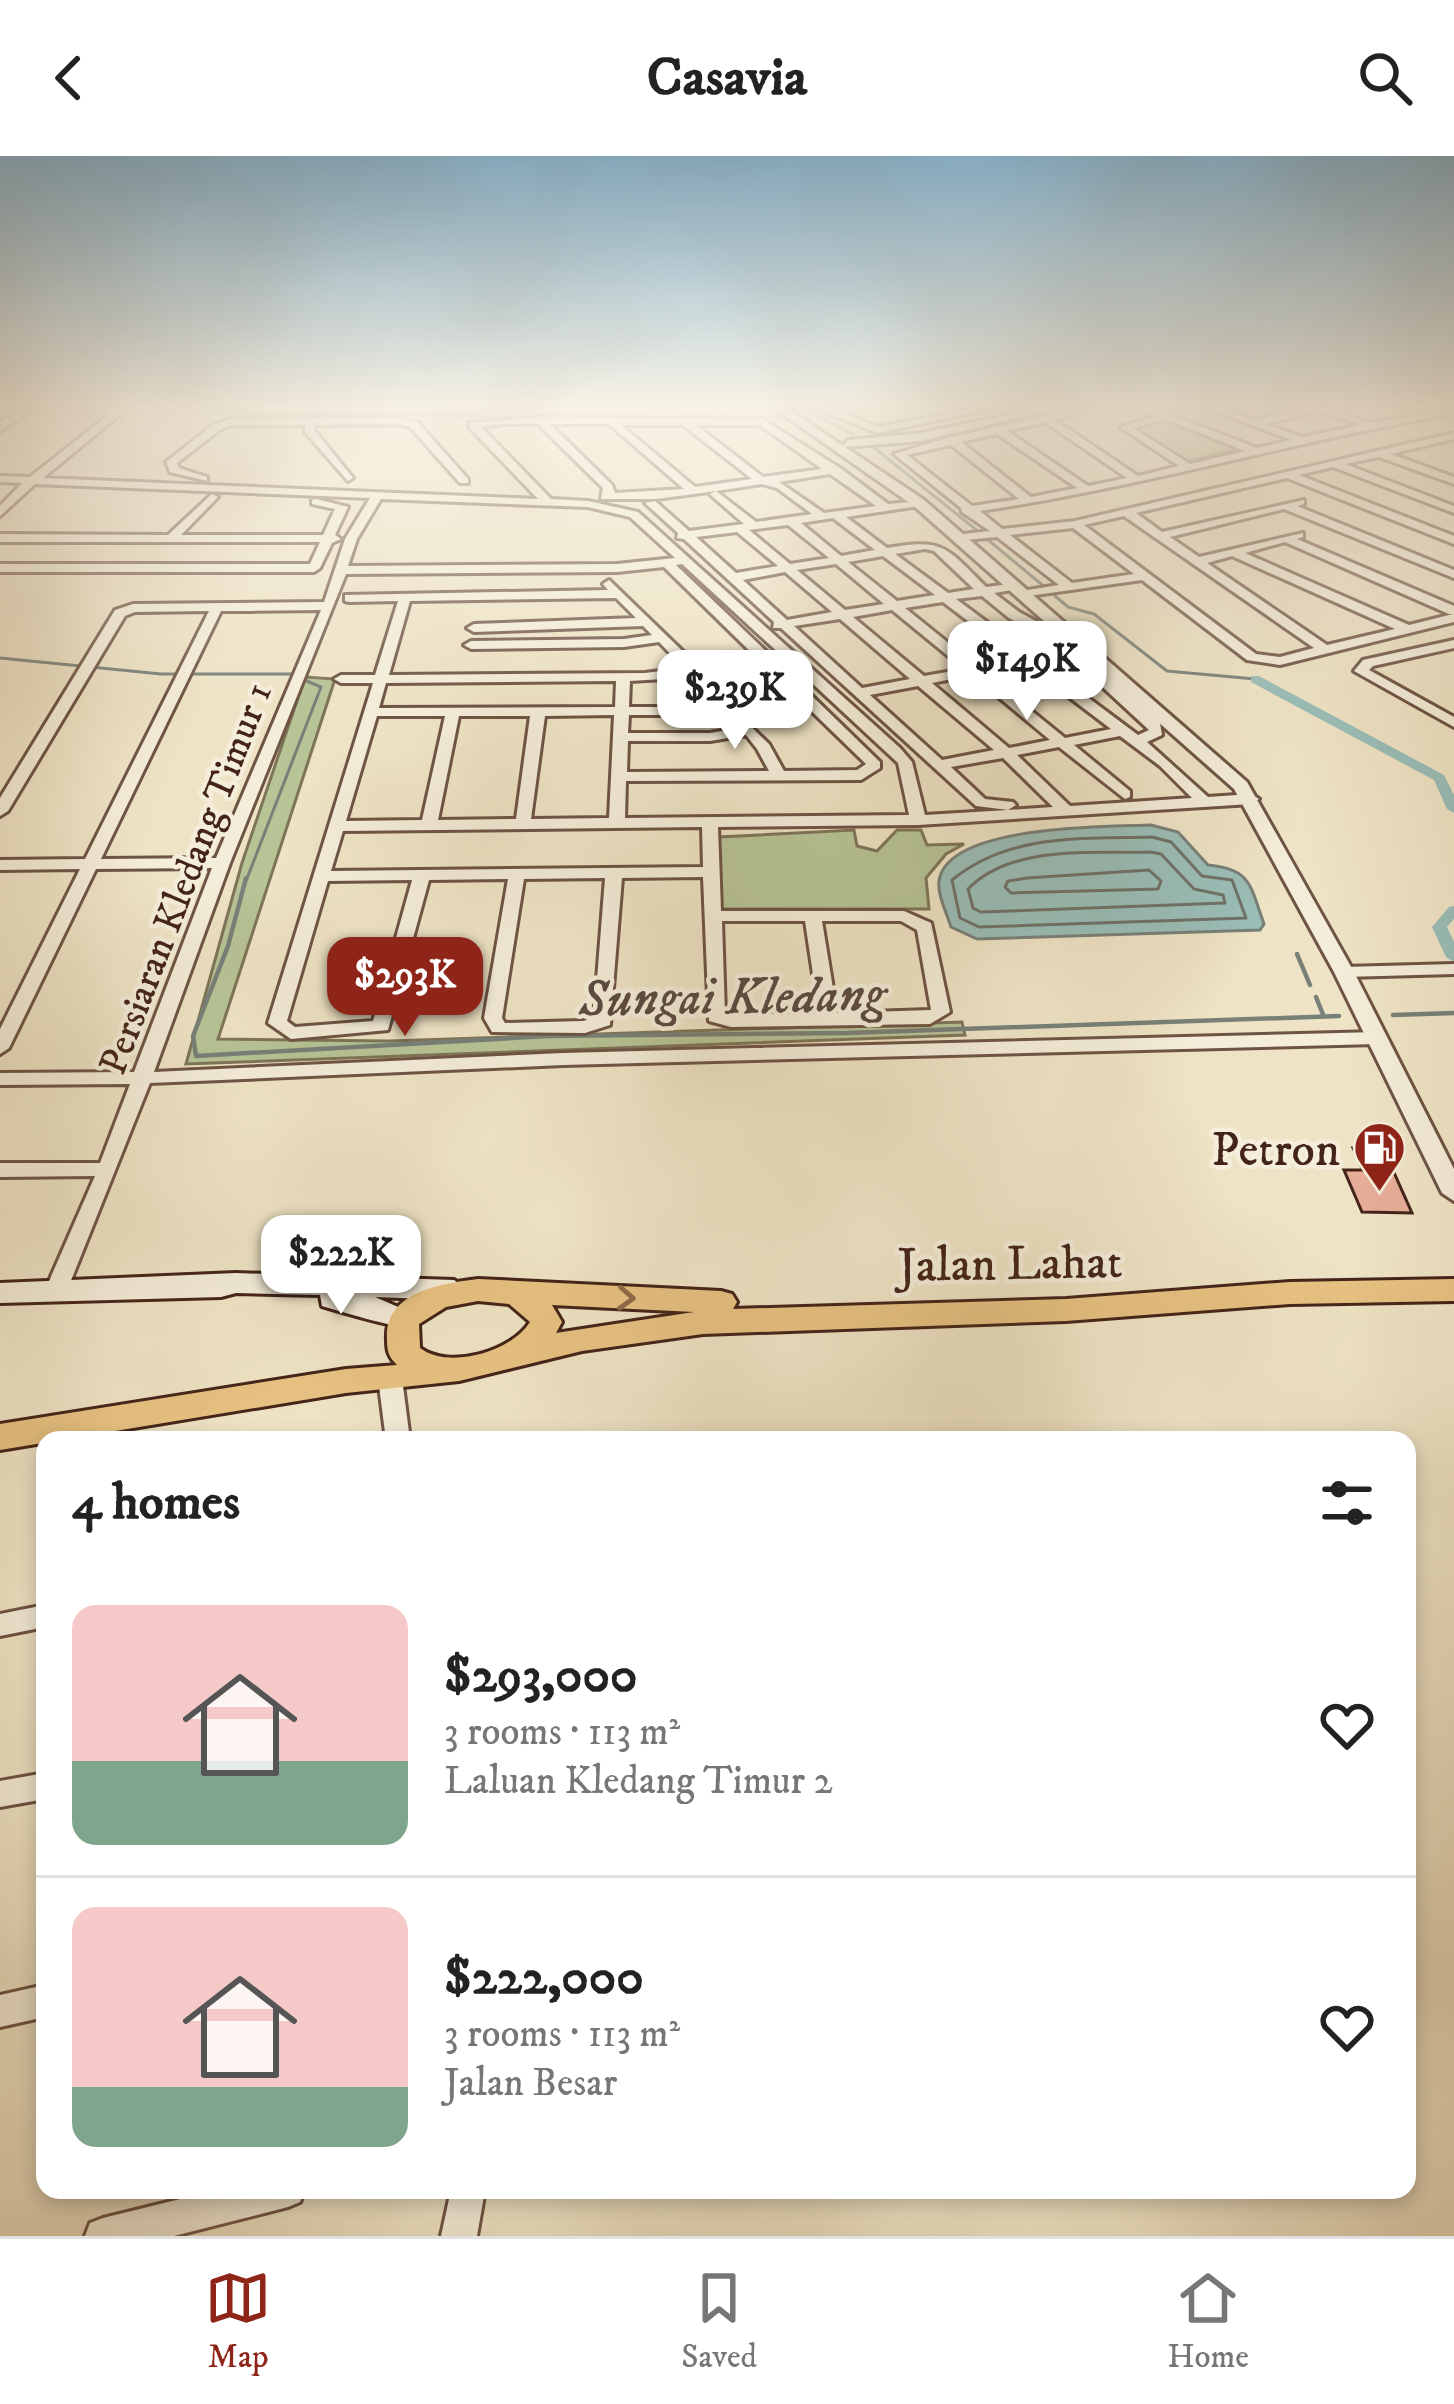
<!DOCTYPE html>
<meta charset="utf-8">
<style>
body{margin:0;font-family:"IM FELL DW Pica",serif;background:#f2f2f2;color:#222;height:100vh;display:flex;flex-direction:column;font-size:45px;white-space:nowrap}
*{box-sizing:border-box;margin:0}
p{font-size:39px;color:#767676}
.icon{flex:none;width:66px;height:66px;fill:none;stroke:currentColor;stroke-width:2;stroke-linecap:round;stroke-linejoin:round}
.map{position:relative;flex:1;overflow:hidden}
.drawer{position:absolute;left:36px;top:1275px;width:1380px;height:768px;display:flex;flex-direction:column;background:#fff;border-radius:24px;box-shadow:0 6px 18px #0003}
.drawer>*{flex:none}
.price{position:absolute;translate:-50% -102px;padding:0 27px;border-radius:24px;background:#fff;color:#222;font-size:39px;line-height:78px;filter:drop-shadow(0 3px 6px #0008)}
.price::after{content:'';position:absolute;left:50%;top:72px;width:36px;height:27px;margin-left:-18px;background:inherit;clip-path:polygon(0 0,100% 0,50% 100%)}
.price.current{background:#8f2418;color:#fff}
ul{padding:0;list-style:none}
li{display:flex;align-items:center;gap:36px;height:300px;padding:0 36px}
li+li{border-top:3px solid #e0e0e0}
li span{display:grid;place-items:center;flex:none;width:336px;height:240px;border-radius:24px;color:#555}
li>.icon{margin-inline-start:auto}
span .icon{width:144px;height:144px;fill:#fffc;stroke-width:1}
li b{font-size:51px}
h2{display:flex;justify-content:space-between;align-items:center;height:144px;padding:0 36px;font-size:51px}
header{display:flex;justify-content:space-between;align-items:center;height:156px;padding:0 36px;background:#fff;font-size:54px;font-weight:800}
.menu{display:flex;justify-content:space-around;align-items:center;height:168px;border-top:3px solid #e0e0e0;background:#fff;font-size:33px;color:#767676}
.menu a{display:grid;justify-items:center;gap:6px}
.menu .current{color:#8f2418}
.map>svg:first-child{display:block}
</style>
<header><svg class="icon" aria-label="back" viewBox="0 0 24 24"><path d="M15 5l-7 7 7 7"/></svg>Casavia<svg class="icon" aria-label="search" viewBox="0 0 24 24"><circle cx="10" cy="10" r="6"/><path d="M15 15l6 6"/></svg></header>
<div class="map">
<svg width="1454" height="2080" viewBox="0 0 1454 2080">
<rect width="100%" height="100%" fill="#eee3c5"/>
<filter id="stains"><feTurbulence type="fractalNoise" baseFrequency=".00167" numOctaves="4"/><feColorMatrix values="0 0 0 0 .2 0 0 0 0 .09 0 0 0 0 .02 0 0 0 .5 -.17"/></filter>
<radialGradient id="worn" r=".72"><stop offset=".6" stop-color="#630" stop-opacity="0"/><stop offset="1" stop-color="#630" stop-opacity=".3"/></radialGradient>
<!-- green -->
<path fill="#b7c496" stroke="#7e7458" stroke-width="3" d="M1163,265L1239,293L1185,306L1133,273Z
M305,521L335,523L218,883L389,885L962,866L965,879L186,908L242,707Z
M854,674L857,690L877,695L897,674H921L927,689L964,688L946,698L926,722L929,753H721L719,681Z"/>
<!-- water -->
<path fill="#9abeb8" stroke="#788078" stroke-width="3" d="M1151,669L1178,676L1208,709C1252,713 1250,730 1264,768L1260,774L977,783L951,771C947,758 937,738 939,725C947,668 1109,671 1151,669Z"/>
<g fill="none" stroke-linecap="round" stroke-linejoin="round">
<!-- shore -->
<path stroke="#6f7168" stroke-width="3" d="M1152,681L1171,686L1202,720L1232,724L1246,762L979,771L960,762L952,724C1010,677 1081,683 1152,681Z
M1150,696L1161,698L1194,733L1223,739L1225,747L981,756L973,752L968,733C1012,688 1092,698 1150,696Z
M1149,714L1161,725L1158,733L1011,737L1005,731L1008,725L1027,722Z"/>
<!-- stream-far1 -->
<path stroke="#788078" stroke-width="3" d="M231,252L224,257L539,261
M804,252L852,278
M557,261L785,260
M873,291L979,376
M987,383L1046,432
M1055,440L1068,451L1094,458L1167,515L1255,523
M0,502L161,518H290L321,531L246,725"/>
<!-- stream -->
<path stroke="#788078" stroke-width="4.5" d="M246,722L228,790L193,880L196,900L548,880L847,877L1339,860
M1297,798L1310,829
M1316,841L1324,861
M1393,859L1454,857"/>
<!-- canal -->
<path fill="#9abeb8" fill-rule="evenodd" d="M1251,520H1259L1444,619L1454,639V657L1447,653L1434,624L1251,526Z
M1454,750V763L1447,771L1454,786V806L1446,801L1432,771L1449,751Z"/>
</g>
<!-- building -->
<path fill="#e6ad99" stroke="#442419" stroke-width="3" d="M1353,992H1383L1412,1057L1362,1056L1344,1014H1363Z"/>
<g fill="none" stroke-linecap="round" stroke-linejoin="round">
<defs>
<path id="minor" d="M22,252H33L0,275V267Z
M37,252H128L43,322L538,343L469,271V267L540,261L762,263L840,312L888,348L923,345V349L919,350L846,361L887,392C944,382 946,391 986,431L1018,427V433L994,437L1019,456L1065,481L1160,567L1162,579L1147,586L1208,641L1251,638L1259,643L1251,648L918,669L718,671L721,755H904L931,767L950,856L930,868L731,871L709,865L703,721L622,722L610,869L585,877L492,876L484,862L508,723L429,724L388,874L291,883L268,867L373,527H341L334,523L341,519H375L398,445L349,446L345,445V439L608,434L603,428L609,424L698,510L757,502L664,411L617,416L346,418L230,707L154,916L563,897L1377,876L1386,882L1377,888L563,909L150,927L68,1132L65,1137H49L46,1132L95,1020L0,1021V1007H100L130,928L0,929V917L134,916L212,712L96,713L9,892L0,898V873L80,713L0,714V704L85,703L209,455L135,456L125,460L8,655L0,660V642L115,454L133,448L324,446L345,383L370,342L35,328L0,360V350L22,327L0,326V320L30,321L112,256L42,255ZM504,268H538L603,332L601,343H656L716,335L710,338L712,340L744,368L689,375L655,345L645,347L678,377L677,382L684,383L774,466L773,472H781L976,650L1008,654L925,659L912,606L900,592L638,356L588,345L551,343L481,271ZM550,268H609L684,333L615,337L612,329ZM621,269H683L752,323L695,331ZM696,269H760L822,313L763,321ZM830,318L876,350L824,357L779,326ZM762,328L777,332L812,358L756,366L716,335ZM381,343L588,351L630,361L675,402L617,408L348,410L357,383ZM833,362L875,394L841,400L801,367ZM788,369L829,402L790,408L749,374ZM737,376L778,410L736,417L696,381ZM925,393L934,395L974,433L948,437L895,398ZM883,400L935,439L897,445L848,406ZM682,408L782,500H771L676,409ZM836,408L884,448L845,454L797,414ZM785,416L832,456L787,464L743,424ZM982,440L1009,462L1055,487L1149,574L1138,579L956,443ZM616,442L636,462L474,468L467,472L474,476L643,470L652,479L624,483L471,485L464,489L471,493L624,491L659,486L684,512L645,517L389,519L410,445ZM943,446L1018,503L977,510L905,452ZM321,454L216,702L101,703L221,455ZM892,454L964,513L924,520L853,461ZM840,463L910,523L862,532L794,470ZM786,503L898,607L909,659L625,662L626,625L861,624L880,612V606L778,507ZM764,509L789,533L682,551H629L630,525L697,521L704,517ZM1027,509L1111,573L1065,582L985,517ZM972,519L1050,584L1009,592L932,527ZM616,525L615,551L379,552L386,527ZM918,530L994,594L942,604L870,539ZM797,541L866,608L857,614L784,615L769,588L740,560L733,564L739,572L710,577H628L629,559H682ZM614,559L609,662L531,663L545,560ZM377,560H445L422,664L346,665ZM459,560H530L516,663L438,664ZM746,579L757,593L769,615L627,616L628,585H710ZM1120,580L1160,610L1192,642L1070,650L1017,599L1059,591L1125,643L1130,641V635L1074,589ZM1003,602L1053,651L1008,654L1016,649L1013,646L985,643L951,611ZM702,671L703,711L331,715L343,675ZM605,722L594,862L583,865L505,867L502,862L524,723ZM412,724L373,865L295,871L287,865L328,725ZM722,765H805L819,858H725ZM822,765H901L917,774L931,854L837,857Z
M815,252H828L879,271L975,252H993L878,277Z
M1081,252H1097L1055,264L1138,320L1179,310L1120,271L1156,260L1141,252H1154L1257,292L1291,284L1207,252H1221L1254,264L1307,252H1328L1369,267L1454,253L1450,258C1292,286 1137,332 980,355L1002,373L1075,365L1454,277V283L1391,298L1454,321V328L1379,301L1345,308L1454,350V357L1333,311L1299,319L1454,380V388L1287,322L1136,357L1162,376L1304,344V348L1297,350L1454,414V422L1284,353L1170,381L1199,401L1303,377V381L1297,383L1454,450V466L1280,509L1247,504L1142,424L1021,441V435L1059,429L997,381L954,385V379L990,375L962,356L961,352L894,298L951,281ZM1318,255L1360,269L1303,281L1265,268ZM1166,263L1245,295L1190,308L1133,272ZM1045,266L1127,322L1088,330L1007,275ZM997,278L1077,332L1031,341L961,286ZM951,289L1019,343L972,350L907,299ZM1124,360L1314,492L1280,501L1256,498L1084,369ZM1073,372L1134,418L1072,427L1010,379ZM1285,386L1449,458H1453L1409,469L1245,397ZM1232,400L1395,473L1327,489L1207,407Z
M398,262L418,267L468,323V327H460L410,271L398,268L315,269L314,274L353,322L348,325L305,276V269H231L221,273L177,307L179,312L207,321V325L170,316L166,306L213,269L230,263Z
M212,338L218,341L216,343L181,379H323L335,353L312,348V344L316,343L348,351L335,379L341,383L332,387L320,412L314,416H0V408H310L320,386H0V378L168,379Z
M1454,484V492L1373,510L1369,514L1454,561V571L1354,515L1363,504Z
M1454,808V818L1344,821L1335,816L1344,811Z
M390,1214L398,1216L402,1222L410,1284H386L378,1222L382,1216Z
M45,1449V1471L0,1480V1458Z
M45,1617V1643L0,1651V1625Z
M45,1829V1861L0,1871V1839Z
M217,2034H305L300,2046L288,2051L174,2080H85L90,2067L103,2062Z
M451,2034H485L477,2080H441Z"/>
<path id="tertiary" d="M774,252H787L843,290L848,284L921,277L1040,252H1059L921,285L845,291L924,344L1247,626L1354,816L1454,1013V1045L1442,1037L1334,816L1234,633L914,350Z"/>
<path id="secondary" d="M236,1117L454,1124L468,1134L454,1144L375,1141L412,1157L417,1164L412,1171C401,1174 339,1155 322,1150L320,1139L236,1137L221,1141L0,1147V1127Z"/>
<path id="primary" d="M478,1123L721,1135L732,1138L737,1146L733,1153L1066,1143L1290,1126L1454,1123V1145L1290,1148L1066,1165L703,1178L582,1195L459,1225L346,1237L0,1294V1268L346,1213L397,1209C389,1201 387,1196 387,1184C384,1136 439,1128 478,1123ZM478,1145L509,1148L530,1166C511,1196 449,1214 420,1192L419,1168L446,1151ZM552,1149L694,1156L556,1177L562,1166Z"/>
</defs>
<!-- minor casing -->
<use href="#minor" stroke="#6e5444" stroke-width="6"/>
<!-- tertiary casing -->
<use href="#tertiary" stroke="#6e5444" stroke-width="6"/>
<!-- secondary casing -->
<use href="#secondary" stroke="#442419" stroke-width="6"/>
<!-- primary casing -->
<use href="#primary" stroke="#442419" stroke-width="6"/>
<!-- minor -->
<use href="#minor" fill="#f4edd9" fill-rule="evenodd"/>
<!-- tertiary -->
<use href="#tertiary" fill="#f4edd9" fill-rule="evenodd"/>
<!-- secondary -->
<use href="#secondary" fill="#f4edd9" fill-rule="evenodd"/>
<!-- primary -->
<use href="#primary" fill="#e7c282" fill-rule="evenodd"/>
</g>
<!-- one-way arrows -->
<defs><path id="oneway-chevron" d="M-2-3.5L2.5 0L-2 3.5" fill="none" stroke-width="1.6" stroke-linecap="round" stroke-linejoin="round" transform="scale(3)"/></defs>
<use stroke="#8d6b48" href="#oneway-chevron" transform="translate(626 1142) rotate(3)"/>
<!-- sky -->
<linearGradient id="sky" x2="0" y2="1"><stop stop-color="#89b8d5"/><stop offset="0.46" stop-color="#f7f2e5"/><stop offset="1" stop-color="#f7f2e5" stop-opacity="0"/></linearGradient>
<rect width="1454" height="543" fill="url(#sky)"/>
<!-- icons -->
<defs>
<symbol id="fuel-pin" viewBox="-11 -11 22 30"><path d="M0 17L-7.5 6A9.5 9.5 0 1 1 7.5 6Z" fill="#8f2418" stroke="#f4edd9"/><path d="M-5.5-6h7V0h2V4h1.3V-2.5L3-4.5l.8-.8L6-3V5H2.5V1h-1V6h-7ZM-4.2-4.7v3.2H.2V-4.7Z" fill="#fff"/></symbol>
</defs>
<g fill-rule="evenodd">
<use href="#fuel-pin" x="1350" y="962" width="59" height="81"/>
</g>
<g text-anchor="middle" stroke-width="9" stroke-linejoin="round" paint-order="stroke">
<!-- far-street labels -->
<g font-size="39" fill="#442419" stroke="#f4edd9">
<text transform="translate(184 722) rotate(-69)" y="14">Persiaran Kledang Timur 1</text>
</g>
<!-- poi labels -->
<g font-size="48" fill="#442419" stroke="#f4edd9" text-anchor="end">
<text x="1340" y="1009">Petron</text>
</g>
<!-- street labels -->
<g font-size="48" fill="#442419" stroke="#f4edd9">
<text transform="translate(1010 1106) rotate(-1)" y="17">Jalan Lahat</text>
</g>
<!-- water labels -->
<g font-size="51" font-style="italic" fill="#5a4a41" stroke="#f4edd9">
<text transform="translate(732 839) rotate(-1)" y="18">Sungai Kledang</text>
</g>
</g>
<rect width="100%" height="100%" filter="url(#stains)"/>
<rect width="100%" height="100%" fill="url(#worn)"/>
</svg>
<b class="price" style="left:1027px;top:567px">$149K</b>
<b class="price" style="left:735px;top:596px">$239K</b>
<b class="price current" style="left:405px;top:883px">$293K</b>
<b class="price" style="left:341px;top:1161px">$222K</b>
<section class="drawer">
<h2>4 homes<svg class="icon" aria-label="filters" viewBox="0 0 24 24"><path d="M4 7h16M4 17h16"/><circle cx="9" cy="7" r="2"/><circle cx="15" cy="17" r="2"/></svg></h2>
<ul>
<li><span style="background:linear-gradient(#f6c9c9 65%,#7fa58c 0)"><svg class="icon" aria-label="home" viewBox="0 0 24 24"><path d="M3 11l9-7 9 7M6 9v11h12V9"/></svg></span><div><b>$293,000</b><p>3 rooms · 113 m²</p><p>Laluan Kledang Timur 2</p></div><svg class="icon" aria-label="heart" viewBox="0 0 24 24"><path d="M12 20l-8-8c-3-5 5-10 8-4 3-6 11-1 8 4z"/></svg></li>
<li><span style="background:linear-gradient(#f6c9c9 75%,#7fa58c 0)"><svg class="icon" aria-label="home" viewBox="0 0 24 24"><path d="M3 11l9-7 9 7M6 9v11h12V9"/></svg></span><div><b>$222,000</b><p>3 rooms · 113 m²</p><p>Jalan Besar</p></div><svg class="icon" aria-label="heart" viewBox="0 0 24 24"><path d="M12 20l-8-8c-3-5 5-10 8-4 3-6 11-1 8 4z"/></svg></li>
</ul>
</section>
</div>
<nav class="menu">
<a class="current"><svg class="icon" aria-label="map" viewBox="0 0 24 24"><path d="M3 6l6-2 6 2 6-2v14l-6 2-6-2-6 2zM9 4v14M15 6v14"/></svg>Map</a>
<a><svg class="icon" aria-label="saved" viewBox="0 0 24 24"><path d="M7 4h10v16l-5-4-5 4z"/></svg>Saved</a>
<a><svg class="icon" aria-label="home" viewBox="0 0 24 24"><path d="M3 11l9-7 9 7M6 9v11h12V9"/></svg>Home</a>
</nav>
